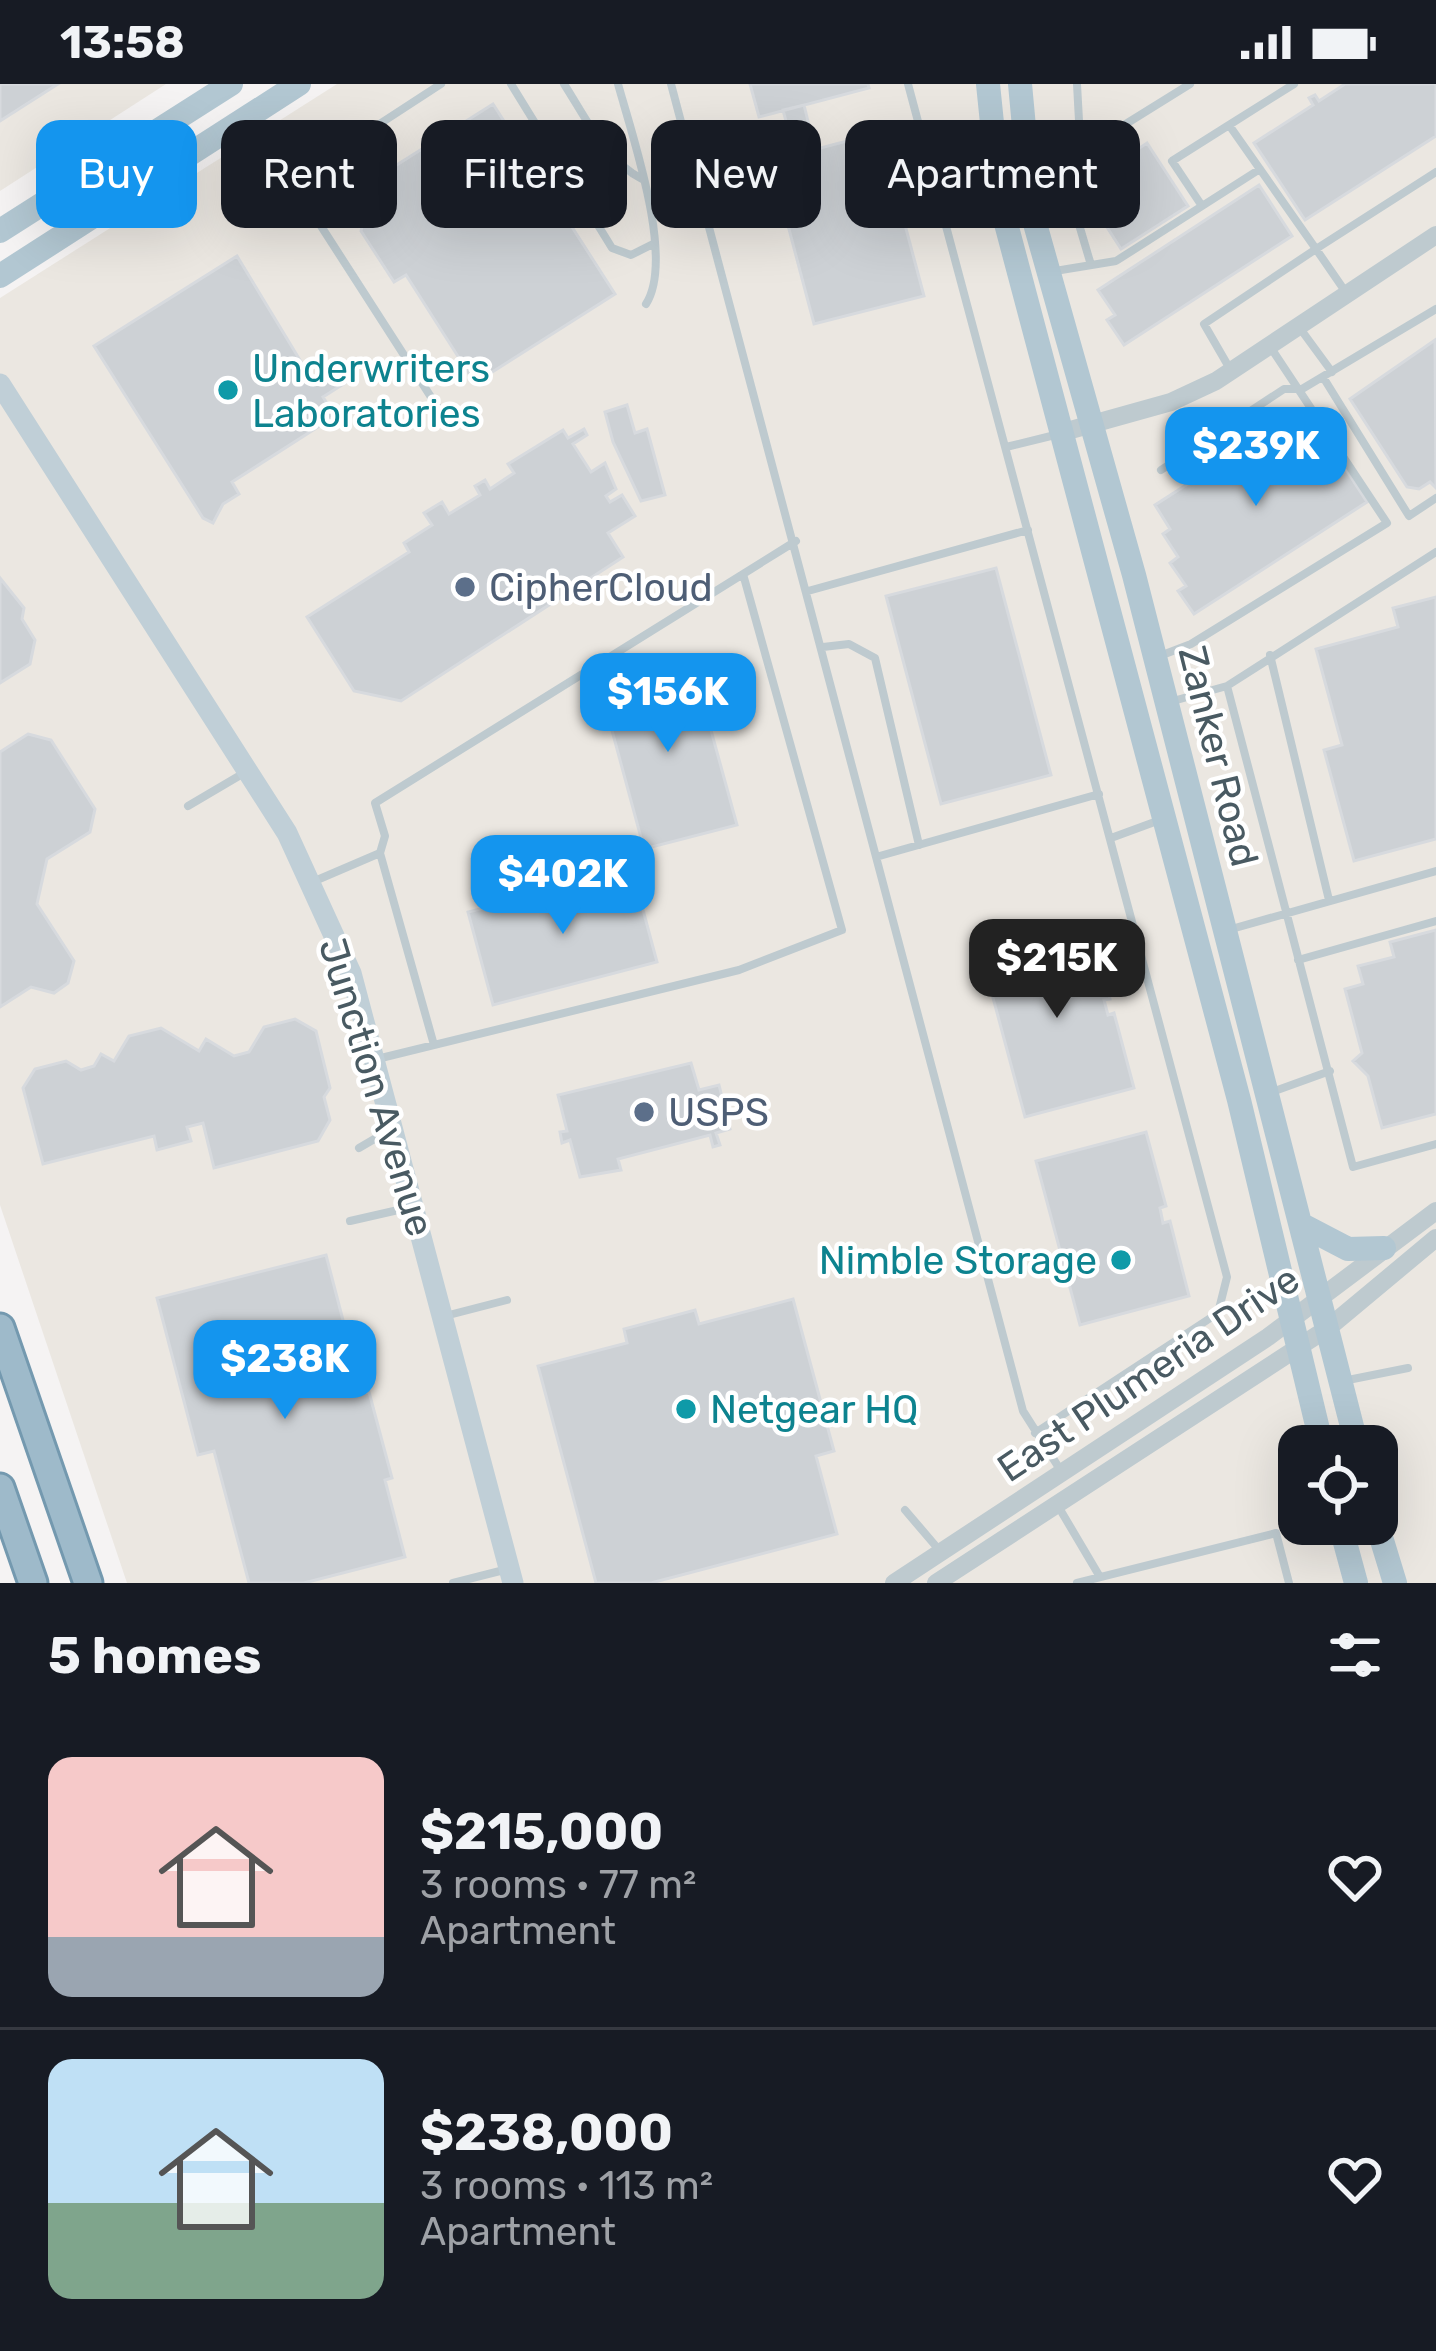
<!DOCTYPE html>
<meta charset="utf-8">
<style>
body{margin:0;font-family:Rubik,sans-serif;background:#242831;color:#f1f3f6;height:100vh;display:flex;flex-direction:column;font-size:45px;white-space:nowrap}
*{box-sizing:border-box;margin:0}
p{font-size:39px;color:#9ea1a6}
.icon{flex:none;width:66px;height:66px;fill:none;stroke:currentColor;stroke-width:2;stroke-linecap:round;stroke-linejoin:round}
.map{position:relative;height:1499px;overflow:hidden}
.details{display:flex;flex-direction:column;background:#171b24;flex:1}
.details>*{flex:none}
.guide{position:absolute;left:36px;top:36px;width:1365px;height:108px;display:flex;gap:24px}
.fabs{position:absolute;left:1278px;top:1341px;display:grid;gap:24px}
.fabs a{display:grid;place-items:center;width:120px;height:120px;border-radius:24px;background:#171b24;box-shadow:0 12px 48px #0002;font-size:60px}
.price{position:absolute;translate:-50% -102px;padding:0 27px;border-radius:24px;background:#1495ee;color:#fff;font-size:39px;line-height:78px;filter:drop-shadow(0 3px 6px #0008)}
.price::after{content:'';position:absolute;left:50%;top:72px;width:36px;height:27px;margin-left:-18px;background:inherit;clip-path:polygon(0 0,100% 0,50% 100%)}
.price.selected{background:#222;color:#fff}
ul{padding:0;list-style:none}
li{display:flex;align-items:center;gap:36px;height:300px;padding:0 48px}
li+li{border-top:3px solid #363941}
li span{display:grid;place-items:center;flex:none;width:336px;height:240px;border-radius:24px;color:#555}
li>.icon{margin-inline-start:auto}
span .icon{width:144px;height:144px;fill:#fffc;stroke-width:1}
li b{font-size:51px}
h2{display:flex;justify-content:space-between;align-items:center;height:144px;padding:0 48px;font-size:51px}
.chip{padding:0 42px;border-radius:24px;background:#171b24;box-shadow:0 12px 48px #0002;font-size:42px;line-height:108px}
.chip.selected{background:#1495ee;color:#fff}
.status{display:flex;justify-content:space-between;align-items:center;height:84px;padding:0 60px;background:#171b24;direction:ltr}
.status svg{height:33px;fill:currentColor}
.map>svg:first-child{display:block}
</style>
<div class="status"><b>13:58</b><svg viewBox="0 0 49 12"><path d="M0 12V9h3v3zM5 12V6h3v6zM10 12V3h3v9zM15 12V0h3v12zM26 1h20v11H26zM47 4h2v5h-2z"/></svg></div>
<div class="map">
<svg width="1436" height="1499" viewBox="0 0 1436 1499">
<rect width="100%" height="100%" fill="#f5f3f3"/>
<!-- commercial -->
<path fill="#ebe7e1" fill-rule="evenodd" d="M0,0H166L0,107Z
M337,0H1436V1499H127L0,1121V214ZM1299,1362H1377V1440H1299Z"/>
<!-- building -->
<path fill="#cdd1d5" stroke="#d7dade" stroke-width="3" d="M0,0H58L0,37Z
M750,0H868L869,4L759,33Z
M1345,0H1436V52L1305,136L1254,59L1313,21L1309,14L1315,11L1319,17Z
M493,20L615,210L475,299L406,191L394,198L361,147L373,96Z
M804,21L815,66L795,71L783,26Z
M881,48L900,122L894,124L897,139L904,137L924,212L814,240L771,77Z
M1147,59L1188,122L1121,165L1101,134L1108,129L1088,98Z
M1259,101L1292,152L1124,261L1107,236L1115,231L1098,206Z
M237,172L312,296L334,282L345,299L323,313L335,332L232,398L239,410L223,420L213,439L203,434L94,262Z
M1435,256L1436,404L1430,398L1419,405L1407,403L1350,315Z
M627,321L635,349L647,345L665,411L641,417L613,358L605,328Z
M1306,324L1367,418L1194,530L1178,507L1186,502L1170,479L1178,473L1163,450L1170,445L1155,421Z
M584,345L587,351L573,360L591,388L605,379L616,405L606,412L610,418L622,411L635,432L608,449L623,473L401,617L354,607L307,533L409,468L404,459L432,441L424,429L442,418L449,430L480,411L475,402L485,396L490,405L514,389L508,380L563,346L568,354Z
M996,484L1051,691L941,720L886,512Z
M0,494L24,524L22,535L35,556L30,580L0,599Z
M1436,513V755L1354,777L1324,666L1342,661L1316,565L1398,543L1393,524Z
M692,577L737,741L644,765L600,602Z
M28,650L51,656L95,725L90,748L47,775L37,820L74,877L68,899L54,909L31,903L0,923V668Z
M632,785L657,878L493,921L468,828L543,809L544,815L560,811L558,805Z
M1091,840L1110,915L1104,916L1108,931L1114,929L1134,1004L1025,1033L981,869Z
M1436,846V1030L1382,1044L1368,992L1353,977L1362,969L1345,905L1363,900L1358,882L1394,873L1390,858Z
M295,935L316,947L330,1004L324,1013L330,1036L318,1057L214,1084L203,1039L187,1043L191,1057L157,1066L154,1052L43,1080L23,1004L35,985L66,977L81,986L94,982L101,970L114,977L129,952L161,944L199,967L206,955L234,972L249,968L264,943Z
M691,979L699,1006L719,1001L730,1045L716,1049L720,1061L713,1063L710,1051L618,1075L621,1086L580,1093L570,1056L562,1059L560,1048L567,1047L558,1011Z
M1146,1048L1166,1122L1160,1124L1163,1139L1170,1137L1189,1212L1080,1241L1036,1077Z
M326,1171L362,1309L369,1308L392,1394L385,1396L405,1473L304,1499H249L214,1367L198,1371L157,1214Z
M793,1215L834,1367L816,1372L837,1450L651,1499H596L538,1282L627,1259L624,1245L695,1226L699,1240Z"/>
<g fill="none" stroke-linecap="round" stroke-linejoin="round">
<defs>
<path id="trunk" d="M0,1244L88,1499
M0,1404L33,1499"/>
</defs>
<!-- trunk casing -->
<use href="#trunk" stroke="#7499af" stroke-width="33"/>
<!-- service -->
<path stroke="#becacf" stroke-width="8" d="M511,0L612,164L631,171L653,160
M564,0C586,34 605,76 642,95
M618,0C632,51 675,175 646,220
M671,0L1023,1327L1061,1387
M908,0L1227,1193L1218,1229L1035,1349
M1077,0L1080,55
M246,43L292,97L449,341
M1028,55L1100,56L1190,0
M292,97L441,0
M1202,122L1172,77L1229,41
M1038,133L1075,127L1091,181
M1055,187L1116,177L1260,85
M1347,210L1316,165L1436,88
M1299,243L1332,288
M1230,285L1204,240L1316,165L1229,41L1294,0
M1323,293L1409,432L1436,414
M1006,363L1059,350
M1161,386L1284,305H1302L1436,225
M808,507L1028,446
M823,563L849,560L875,574L919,761
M1270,571L1329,816
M1157,573L1191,560L1387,439L1271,264
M1227,602L1353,1083L1436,1060
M1173,617L1227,602L1436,468
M188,722L244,689
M1111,754L1160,736
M876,773L1099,710
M310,799L380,769
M1228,846L1436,787
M1298,876L1436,837
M434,961L380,769L385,752L375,719L796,457
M377,975L739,886L842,846L743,490
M1269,1009L1330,987
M359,1064L388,1047
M350,1137L407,1124
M445,1232L507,1216
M1343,1297L1408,1284
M1058,1422L1100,1493
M905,1426L940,1467
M453,1499L504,1486
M1077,1499L1276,1449L1289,1499"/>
<!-- tertiary -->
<path stroke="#becacf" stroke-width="18" d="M1060,349L1171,318L1216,297L1436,151
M894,1499L1268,1253L1436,1127
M936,1499L1328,1244L1436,1154"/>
<!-- secondary -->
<path stroke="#c0cfd7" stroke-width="21" d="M0,300L287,749L351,889L513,1499"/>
<!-- primary -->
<path stroke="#b2c7d2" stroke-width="24" d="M988,0L1000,117L1239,1016L1322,1362
M1020,0L1032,129L1134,491L1357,1362
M0,147L231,0
M0,192L299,0
M1302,1141L1348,1165L1384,1164
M1340,1440L1356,1499
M1377,1440L1395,1499"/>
<!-- trunk -->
<use href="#trunk" stroke="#9ebaca" stroke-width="27"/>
</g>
<!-- markers -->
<g fill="#0f9aa8" stroke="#fff" stroke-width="4.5">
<circle cx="228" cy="306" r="12"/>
<circle cx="1121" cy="1176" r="12"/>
<circle cx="686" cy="1325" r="12"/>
</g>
<g fill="#5c6f8a" stroke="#fff" stroke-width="4.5">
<circle cx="465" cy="503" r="12"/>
<circle cx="644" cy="1028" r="12"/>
</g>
<g text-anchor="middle" stroke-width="9" stroke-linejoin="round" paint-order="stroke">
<!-- culture labels -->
<g font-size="39" fill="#0d838f" stroke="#fff" text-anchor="start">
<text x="252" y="298">Underwriters<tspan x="252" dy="45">Laboratories</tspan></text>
<text x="1097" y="1190" text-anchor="end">Nimble Storage</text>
<text x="710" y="1339">Netgear HQ</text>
</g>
<!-- service labels -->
<g font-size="39" fill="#4e5e75" stroke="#fff" text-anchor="start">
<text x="489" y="517">CipherCloud</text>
<text x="668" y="1042">USPS</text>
</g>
<!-- street labels -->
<g font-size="39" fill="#495a62" stroke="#fff">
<text transform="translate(1219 672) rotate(76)" y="14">Zanker Road</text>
<text transform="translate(377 1003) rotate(73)" y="14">Junction Avenue</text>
<text transform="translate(1148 1289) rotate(-34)" y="14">East Plumeria Drive</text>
</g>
</g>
</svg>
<div class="fabs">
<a><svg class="icon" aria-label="locate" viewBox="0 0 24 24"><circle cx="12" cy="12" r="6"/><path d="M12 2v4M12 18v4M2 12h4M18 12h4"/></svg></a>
</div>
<b class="price" style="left:1256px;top:425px">$239K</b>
<b class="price" style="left:668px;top:671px">$156K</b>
<b class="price" style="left:563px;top:853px">$402K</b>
<b class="price selected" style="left:1057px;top:937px">$215K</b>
<b class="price" style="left:285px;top:1338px">$238K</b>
<div class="guide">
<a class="chip selected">Buy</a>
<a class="chip">Rent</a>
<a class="chip">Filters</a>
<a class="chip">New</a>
<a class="chip">Apartment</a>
</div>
</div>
<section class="details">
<h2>5 homes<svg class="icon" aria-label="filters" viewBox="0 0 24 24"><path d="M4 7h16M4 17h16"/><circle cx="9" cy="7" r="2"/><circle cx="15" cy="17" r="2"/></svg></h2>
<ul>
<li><span style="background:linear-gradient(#f6c9c9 75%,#9aa5b1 0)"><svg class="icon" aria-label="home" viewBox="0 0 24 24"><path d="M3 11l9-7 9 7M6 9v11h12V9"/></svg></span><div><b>$215,000</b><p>3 rooms · 77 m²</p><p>Apartment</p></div><svg class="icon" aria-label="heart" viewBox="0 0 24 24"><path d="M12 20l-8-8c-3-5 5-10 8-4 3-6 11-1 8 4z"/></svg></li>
<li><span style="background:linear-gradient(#bfe0f5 60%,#7fa58c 0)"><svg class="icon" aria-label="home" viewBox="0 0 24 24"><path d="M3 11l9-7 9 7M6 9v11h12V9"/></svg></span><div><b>$238,000</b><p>3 rooms · 113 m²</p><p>Apartment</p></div><svg class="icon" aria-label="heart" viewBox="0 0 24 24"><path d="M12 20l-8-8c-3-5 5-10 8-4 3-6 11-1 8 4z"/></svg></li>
</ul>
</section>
